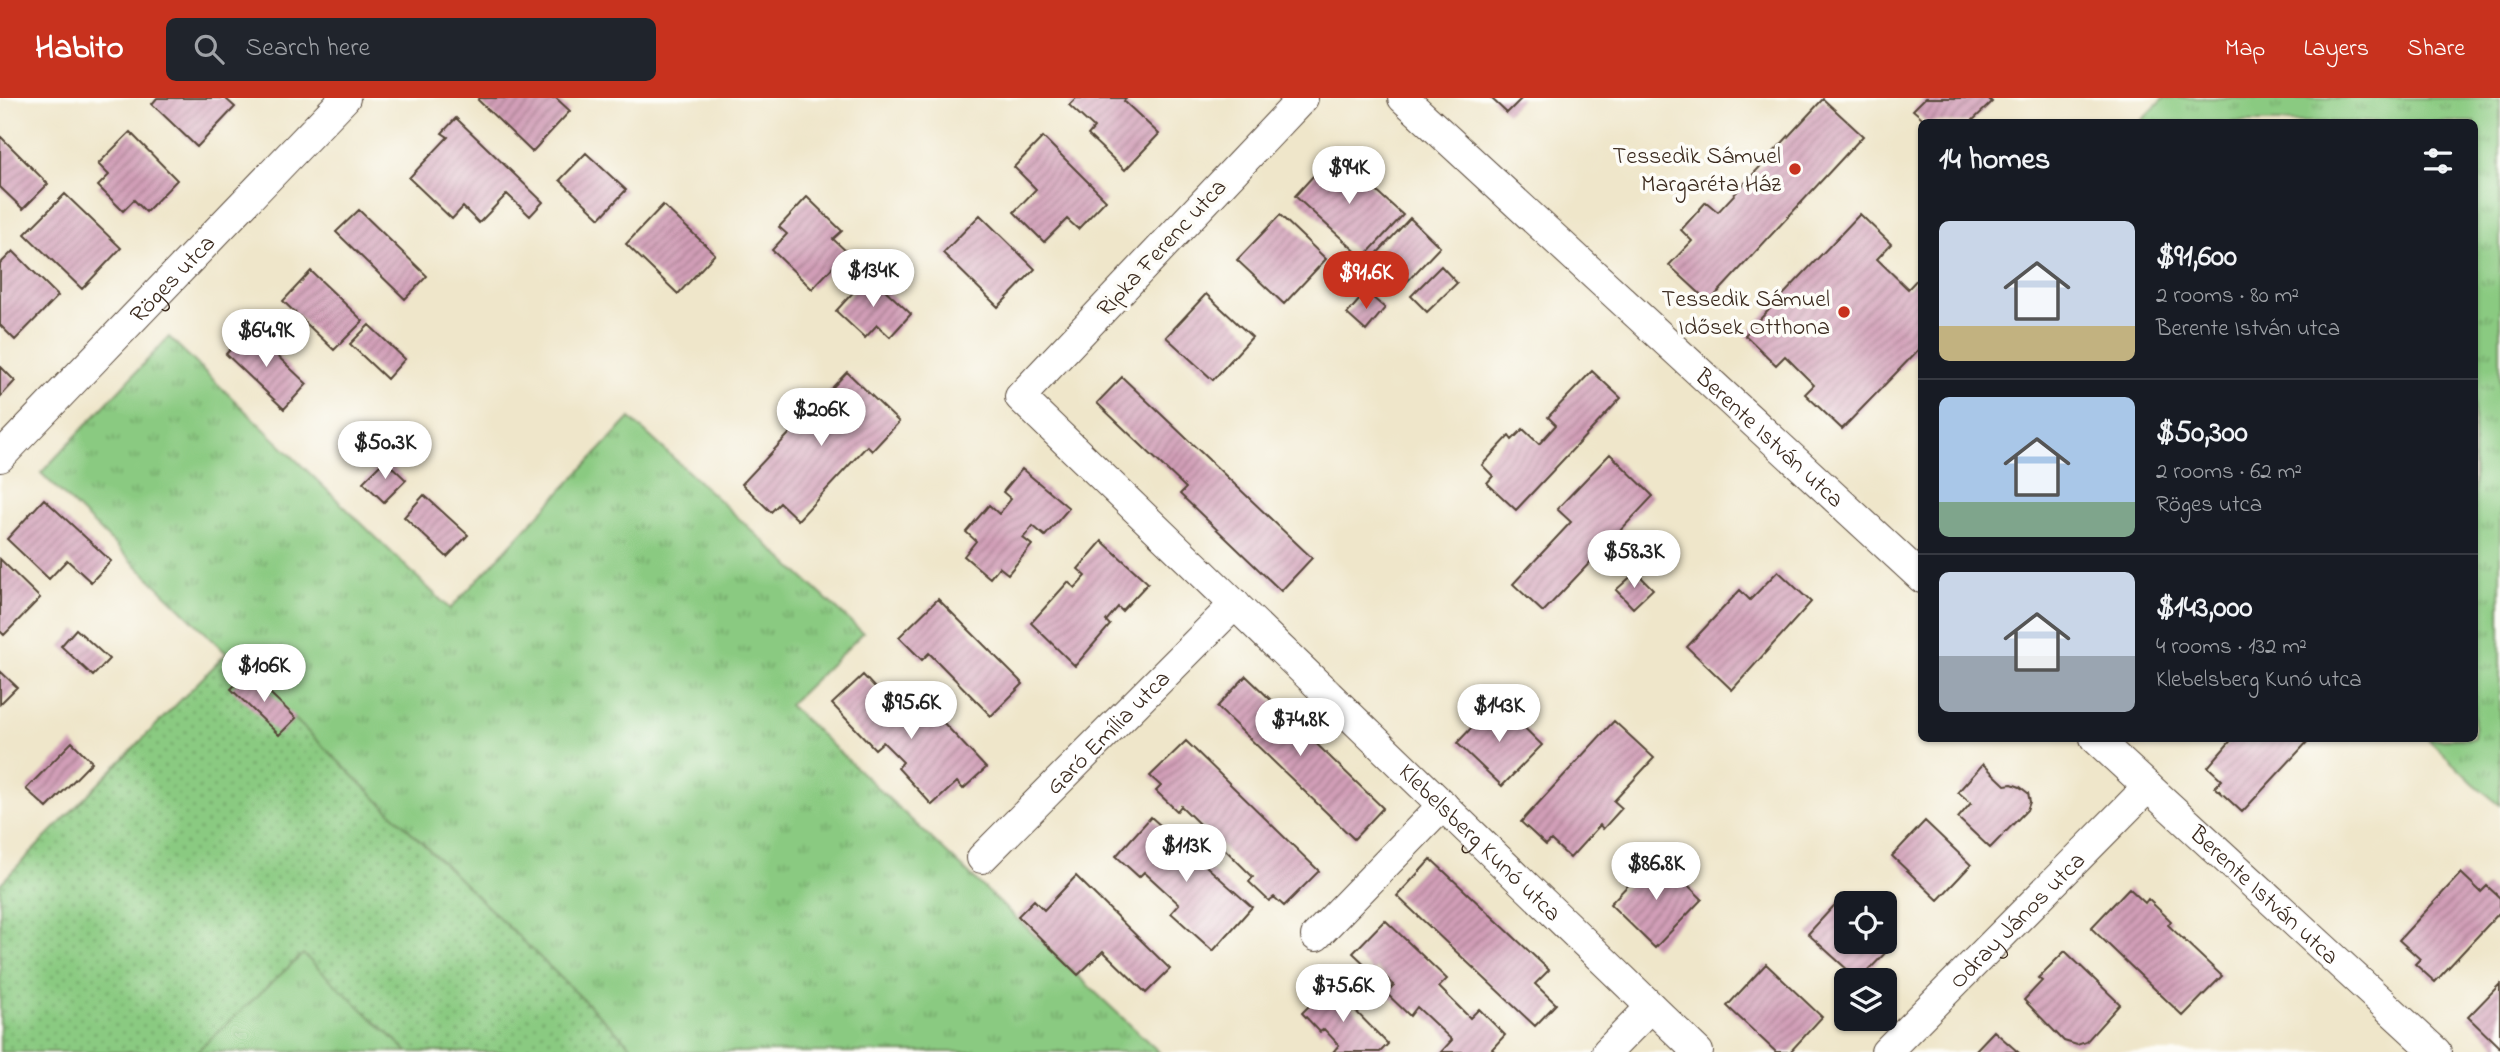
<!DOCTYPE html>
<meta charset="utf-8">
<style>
body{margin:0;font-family:"Indie Flower",sans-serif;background:#20242c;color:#f1f3f6;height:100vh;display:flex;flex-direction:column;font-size:26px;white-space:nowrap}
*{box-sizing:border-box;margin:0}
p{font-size:23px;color:#9ea1a6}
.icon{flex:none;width:38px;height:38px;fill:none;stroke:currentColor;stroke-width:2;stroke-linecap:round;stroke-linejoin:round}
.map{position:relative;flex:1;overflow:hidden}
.panel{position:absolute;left:1918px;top:21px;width:560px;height:623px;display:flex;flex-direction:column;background:#171b24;border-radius:10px;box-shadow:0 2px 5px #0004}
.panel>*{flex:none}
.buttons{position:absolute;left:1834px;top:793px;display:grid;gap:14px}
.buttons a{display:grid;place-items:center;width:63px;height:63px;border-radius:10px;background:#171b24;box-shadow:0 2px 5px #0004;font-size:35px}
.price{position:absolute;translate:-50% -60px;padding:0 16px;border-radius:24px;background:#fff;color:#222;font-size:23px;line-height:46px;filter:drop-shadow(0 2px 4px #0008)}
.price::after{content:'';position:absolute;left:50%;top:42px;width:21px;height:16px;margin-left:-10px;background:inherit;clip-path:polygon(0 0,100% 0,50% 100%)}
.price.on{background:#c8321e;color:#fff}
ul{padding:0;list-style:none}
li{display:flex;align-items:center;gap:21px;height:175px;padding:0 21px}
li+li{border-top:2px solid #363941}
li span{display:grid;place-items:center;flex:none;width:196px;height:140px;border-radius:10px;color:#555}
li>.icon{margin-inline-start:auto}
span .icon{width:84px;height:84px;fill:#fffc;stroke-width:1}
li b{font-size:30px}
h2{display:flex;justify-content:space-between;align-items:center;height:84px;padding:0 21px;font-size:30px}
header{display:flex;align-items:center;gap:42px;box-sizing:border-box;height:98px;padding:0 35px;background:#c8321e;color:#fff}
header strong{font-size:33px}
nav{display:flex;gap:38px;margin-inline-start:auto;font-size:24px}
.search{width:490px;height:63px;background:#20242c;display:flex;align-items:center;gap:18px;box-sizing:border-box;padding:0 24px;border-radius:10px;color:#9ea1a6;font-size:26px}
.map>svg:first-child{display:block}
</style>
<header>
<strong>Habito</strong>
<div class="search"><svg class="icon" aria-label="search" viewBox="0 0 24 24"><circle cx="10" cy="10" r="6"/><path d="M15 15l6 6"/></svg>Search here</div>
<nav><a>Map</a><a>Layers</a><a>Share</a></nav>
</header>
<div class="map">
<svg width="2500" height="954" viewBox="0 0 2500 954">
<defs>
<pattern id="grass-tufts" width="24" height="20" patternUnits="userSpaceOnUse" patternTransform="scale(1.75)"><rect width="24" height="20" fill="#8aca81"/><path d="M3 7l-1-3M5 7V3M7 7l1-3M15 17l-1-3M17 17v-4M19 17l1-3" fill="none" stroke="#72a469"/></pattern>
<pattern id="garden-dots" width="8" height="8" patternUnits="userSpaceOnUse" patternTransform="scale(1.75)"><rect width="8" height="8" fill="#8aca81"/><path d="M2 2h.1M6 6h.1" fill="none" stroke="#72a469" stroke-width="1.8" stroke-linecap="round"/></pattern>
<pattern id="building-hatch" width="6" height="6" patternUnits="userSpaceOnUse" patternTransform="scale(1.75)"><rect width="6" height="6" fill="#d19eb7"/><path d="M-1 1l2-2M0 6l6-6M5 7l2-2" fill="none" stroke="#ab8194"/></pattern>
</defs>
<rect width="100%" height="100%" fill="#fdfcf7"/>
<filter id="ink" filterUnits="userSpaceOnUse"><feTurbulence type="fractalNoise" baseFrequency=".0143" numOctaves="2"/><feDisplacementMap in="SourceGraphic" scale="14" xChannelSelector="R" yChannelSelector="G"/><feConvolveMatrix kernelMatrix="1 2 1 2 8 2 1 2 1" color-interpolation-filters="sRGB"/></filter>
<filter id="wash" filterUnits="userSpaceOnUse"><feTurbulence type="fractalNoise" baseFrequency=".00686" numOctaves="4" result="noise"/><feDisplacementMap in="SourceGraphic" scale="28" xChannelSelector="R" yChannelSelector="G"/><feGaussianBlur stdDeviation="1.57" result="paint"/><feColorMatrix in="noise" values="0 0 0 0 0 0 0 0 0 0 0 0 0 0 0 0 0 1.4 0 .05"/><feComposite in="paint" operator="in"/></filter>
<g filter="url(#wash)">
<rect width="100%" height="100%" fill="#efe6ca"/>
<!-- grass -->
<path fill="url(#grass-tufts)" stroke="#627a50" stroke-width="2" d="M2164,0H2500V707L2473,685L2428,641L2474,640V24H2140Z
M169,239L450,511L630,320L863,535L789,607L1159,954H637L41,375Z
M303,855L408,954H196Z"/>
<!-- garden -->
<path fill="url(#garden-dots)" stroke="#627a50" stroke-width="2" d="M227,555L637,954H408L303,856L196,954H0V786Z"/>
<g id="blocks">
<!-- building -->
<path fill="url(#building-hatch)" d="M157,0H225L235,9L197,49L152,6Z
M480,0H556L570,13L532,54L478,2Z
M1076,0H1126L1124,3L1159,36L1125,72L1088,37L1094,30L1069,7Z
M1491,0H1522L1507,15Z
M1925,0H1988L1992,4L1971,24H1927L1913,12Z
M1823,1L1863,38L1709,204L1669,167L1692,143L1681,132L1706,104L1718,114Z
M456,20L543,104L530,118L507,96L479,125L463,109L452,121L409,80L448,39L442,35Z
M130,34L177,82L146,114L134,102L123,113L98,88L109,77L98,66Z
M0,38L48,86L23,111L0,89Z
M1043,39L1106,102L1078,131L1067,121L1044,144L1014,114L1036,91L1014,69Z
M586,55L626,92L600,120L560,82Z
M1334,55L1403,117L1363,160L1295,98Z
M65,96L121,150L82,191L25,136Z
M807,99L842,133L833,141L847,154L812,191L772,152L787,136L779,129Z
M663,107L715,156L678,196L626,146Z
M359,112L427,178L405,201L336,134Z
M1860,116L1891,146L1877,161L1908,191L1922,176V248L1842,331L1805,296L1814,287L1785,258L1776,267L1745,237Z
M980,117L1035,171L998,209L943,155Z
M1280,117L1326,161L1284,206L1237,162Z
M1410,120L1440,149L1401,190L1371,162Z
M13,153L58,198L15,242L0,227V166Z
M1441,168L1457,185L1427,214L1411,198Z
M311,173L363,223L334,252L283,203Z
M869,177L911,216L890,239L877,227L865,240L836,213Z
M1366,194L1385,210L1366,233L1347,216Z
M1206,196L1252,239L1213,282L1166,239Z
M369,227L405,261L387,281L350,246Z
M249,231L307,286L284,311L226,256Z
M0,268L15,283L0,299Z
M1592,273L1621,300L1516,412L1487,385L1493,378L1482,367L1509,338L1512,342L1523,331L1539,346L1556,327L1548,319Z
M847,274L899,324L872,353L867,348L798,422L780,405L771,414L742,386Z
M1122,279L1312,460L1281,493L1180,396L1186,390L1097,305Z
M1610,356L1653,398L1543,514L1513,486L1571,424L1557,411Z
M385,362L406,382L384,404L363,384Z
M1022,371L1069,410L1045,438L1033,428L1023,440L1032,447L1008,476L999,469L990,480L964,458L976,443L966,434L989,407L999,416L1011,401L1003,394Z
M424,397L468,437L447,459L404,419Z
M44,401L111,463L91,484L67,462L49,481L7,441Z
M1102,443L1148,485L1122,513L1118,509L1106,523L1110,527L1075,568L1031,525L1068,484L1075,490L1086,478L1078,471Z
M0,461L40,500L4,537L0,533Z
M1778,473L1811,504L1732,592L1687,549L1740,492L1750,502Z
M1636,474L1653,491L1633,510L1616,492Z
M938,501L1023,586L991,618L929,555L922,562L899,539Z
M76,531L109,561L93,578L61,548Z
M0,573L17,589L0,606Z
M248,574L296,620L279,637L231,591Z
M863,577L906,624L926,606L986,670L963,691L957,684L932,707L898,670L903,664L883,644L875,651L832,606Z
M1246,578L1383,710L1354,741L1217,609Z
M1497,603L1542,647L1502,688L1457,645Z
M1614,623L1654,660L1614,703L1622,710L1603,731L1600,727L1570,760L1551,742L1546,747L1521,724Z
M2233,640H2311L2242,714L2215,689L2222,682L2208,669Z
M1186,643L1319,773L1284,808L1274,799L1269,803L1249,784L1253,779L1181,708L1177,713L1156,693L1161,688L1150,678Z
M72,644L92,664L47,710L26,691Z
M1983,666L2005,687L2012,686L2020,689L2028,695L2030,704L2027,712L1990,750L1958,720L1971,705L1958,694Z
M1151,719L1252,809L1213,853L1171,815L1179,806L1144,774L1139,779L1116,758Z
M1925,723L1971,767L1938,802L1892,758Z
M1657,757L1702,801L1655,850L1610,806Z
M1431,761L1549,872L1535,886L1556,906L1535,928L1397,798Z
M2461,775L2481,794L2487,788L2500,800V814L2435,884L2415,866L2420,861L2399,842Z
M1076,778L1170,871L1146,895L1103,853L1078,877L1018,818L1034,802L1044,812Z
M2129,790L2145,805L2148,801L2171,823L2168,827L2222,878L2183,918L2091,830Z
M1843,798L1850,805H1846V844H1885V837L1894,846L1859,882L1808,836Z
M1385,822L1447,881L1439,889L1470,920L1479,911L1505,937L1492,951L1495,954H1441L1452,942L1417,909L1410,918L1386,895L1394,887L1376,870L1373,874L1353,855Z
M2065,853L2120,906L2086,944L2077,947L2064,943L2024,902L2042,883L2038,880Z
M1766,866L1822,919L1790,954H1776L1727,908Z
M2500,886V950L2468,919Z
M1330,887L1388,946L1380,954H1333L1339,947L1324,931L1320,934L1302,915Z
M1994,933L2018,954H1974Z"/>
</g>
</g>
<g filter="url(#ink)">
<use href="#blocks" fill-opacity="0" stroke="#564638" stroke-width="2"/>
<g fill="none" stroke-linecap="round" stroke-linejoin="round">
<defs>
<g id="minor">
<path id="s1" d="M1303,0L1020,299L1698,954"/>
<path id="s2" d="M1403,0L1922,480"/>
<path id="s3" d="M0,359L345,0"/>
<path id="s4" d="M2095,640L2436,954"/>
<path id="s5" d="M982,760L1235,506"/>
<path d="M1316,838L1443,707"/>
<path d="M1607,954L1651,909"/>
<path id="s6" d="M1886,954L2148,689"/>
</g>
</defs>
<!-- minor casing -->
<use href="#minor" stroke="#564638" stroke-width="32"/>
<!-- minor -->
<use href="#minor" stroke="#fff" stroke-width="30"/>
</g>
</g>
<!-- markers -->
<g fill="#c8321e" stroke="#fdfcf7" stroke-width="2.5">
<circle cx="1795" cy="71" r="7"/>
<circle cx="1844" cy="214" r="7"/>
</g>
<g text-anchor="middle" stroke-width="7" stroke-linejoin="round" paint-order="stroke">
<!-- poi labels -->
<g font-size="24" fill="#3b2a1e" stroke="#fdfcf7" text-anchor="end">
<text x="1781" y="65">Tessedik Sámuel<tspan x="1781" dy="28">Margaréta Ház</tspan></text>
<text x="1830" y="208">Tessedik Sámuel<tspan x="1830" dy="28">Idősek Otthona</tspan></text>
</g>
<!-- street labels -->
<g font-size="24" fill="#3b2a1e" stroke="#fdfcf7">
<text transform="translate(1161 149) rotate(-47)" y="8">Ripka Ferenc utca</text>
<text dy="8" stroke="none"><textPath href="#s3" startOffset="248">Röges utca</textPath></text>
<text dy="8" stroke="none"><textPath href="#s2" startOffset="500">Berente István utca</textPath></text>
<text dy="8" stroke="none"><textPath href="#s5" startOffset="178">Garó Emília utca</textPath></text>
<text dy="8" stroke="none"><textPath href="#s1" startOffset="1052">Klebelsberg Kunó utca</textPath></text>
<text dy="8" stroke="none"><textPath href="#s4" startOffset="231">Berente István utca</textPath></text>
<text dy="8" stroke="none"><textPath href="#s6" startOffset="186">Odray János utca</textPath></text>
</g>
</g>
</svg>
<div class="buttons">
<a><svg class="icon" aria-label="locate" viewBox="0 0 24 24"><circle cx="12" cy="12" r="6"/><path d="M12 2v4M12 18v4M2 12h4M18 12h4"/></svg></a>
<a><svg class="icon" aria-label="layers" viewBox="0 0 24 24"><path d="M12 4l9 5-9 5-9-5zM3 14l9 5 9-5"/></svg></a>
</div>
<b class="price" style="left:1349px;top:108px">$94K</b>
<b class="price" style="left:873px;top:211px">$134K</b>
<b class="price on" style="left:1366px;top:213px">$91.6K</b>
<b class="price" style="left:266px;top:271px">$64.9K</b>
<b class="price" style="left:821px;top:350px">$206K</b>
<b class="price" style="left:385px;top:383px">$50.3K</b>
<b class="price" style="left:1634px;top:492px">$58.3K</b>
<b class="price" style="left:264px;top:606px">$106K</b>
<b class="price" style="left:911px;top:643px">$95.6K</b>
<b class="price" style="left:1499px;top:646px">$143K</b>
<b class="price" style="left:1300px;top:660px">$74.8K</b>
<b class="price" style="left:1186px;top:786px">$113K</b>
<b class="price" style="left:1656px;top:804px">$86.8K</b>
<b class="price" style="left:1343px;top:926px">$75.6K</b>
<section class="panel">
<h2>14 homes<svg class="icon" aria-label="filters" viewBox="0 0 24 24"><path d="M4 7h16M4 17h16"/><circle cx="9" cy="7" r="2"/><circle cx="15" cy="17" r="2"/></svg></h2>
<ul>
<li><span style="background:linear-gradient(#c9d6e8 75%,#c2b280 0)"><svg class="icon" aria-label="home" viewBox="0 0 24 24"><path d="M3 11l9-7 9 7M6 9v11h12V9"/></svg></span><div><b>$91,600</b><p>2 rooms · 80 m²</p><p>Berente István utca</p></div></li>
<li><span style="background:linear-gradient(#a9c7e8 75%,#7fa58c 0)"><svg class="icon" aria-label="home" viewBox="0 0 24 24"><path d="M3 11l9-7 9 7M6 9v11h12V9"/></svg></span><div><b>$50,300</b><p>2 rooms · 62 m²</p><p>Röges utca</p></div></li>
<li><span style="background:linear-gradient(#c9d6e8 60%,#9aa5b1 0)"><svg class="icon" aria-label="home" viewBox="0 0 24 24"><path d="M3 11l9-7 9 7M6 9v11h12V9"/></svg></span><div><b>$143,000</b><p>4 rooms · 132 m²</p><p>Klebelsberg Kunó utca</p></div></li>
</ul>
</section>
</div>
